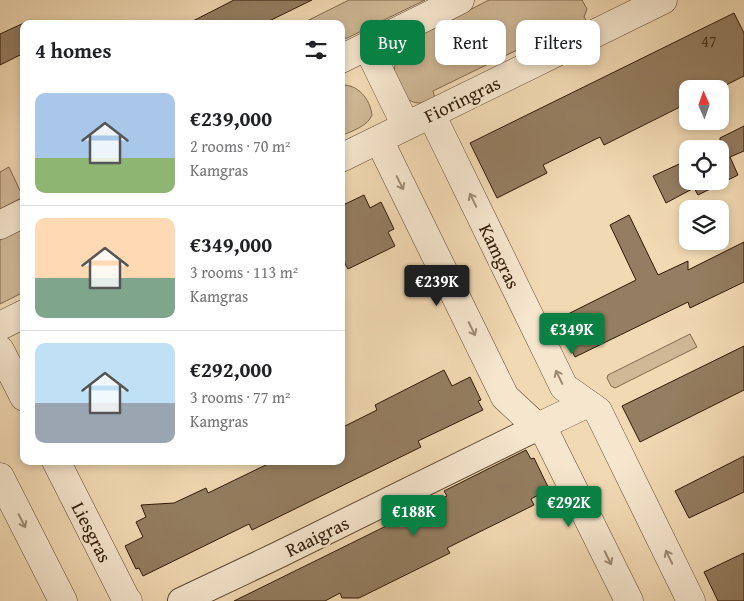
<!DOCTYPE html>
<meta charset="utf-8">
<style>
body{margin:0;font-family:"Gentium Book Plus",serif;background:#f6f6f6;color:#202124;height:100vh;display:flex;flex-direction:column;font-size:19px;white-space:nowrap}
*{box-sizing:border-box;margin:0}
p{font-size:16px;color:#757577}
.icon{flex:none;width:28px;height:28px;fill:none;stroke:currentColor;stroke-width:2;stroke-linecap:round;stroke-linejoin:round}
.map{position:relative;flex:1;overflow:hidden}
.drawer{position:absolute;left:20px;top:20px;width:325px;height:445px;display:flex;flex-direction:column;background:#fff;border-radius:10px;box-shadow:0 2px 8px #0003}
.drawer>*{flex:none}
.hud{position:absolute;left:360px;top:20px;width:309px;height:45px;display:flex;gap:10px}
.needle{width:32px;rotate:358deg}
.buttons{position:absolute;left:679px;top:80px;display:grid;gap:10px}
.buttons a{display:grid;place-items:center;width:50px;height:50px;border-radius:10px;background:#fff;box-shadow:0 2px 8px #0003;font-size:25px}
.price{position:absolute;translate:-50% -42px;padding:0 11px;border-radius:5px;background:#0b8043;color:#fff;font-size:16px;line-height:32px;filter:drop-shadow(0 1px 2px #0008)}
.price::after{content:'';position:absolute;left:50%;top:30px;width:15px;height:11px;margin-left:-8px;background:inherit;clip-path:polygon(0 0,100% 0,50% 100%)}
.price.current{background:#222;color:#fff}
ul{padding:0;list-style:none}
li{display:flex;align-items:center;gap:15px;height:125px;padding:0 15px}
li+li{border-top:1px solid #e0e0e0}
li span{display:grid;place-items:center;flex:none;width:140px;height:100px;border-radius:10px;color:#555}
li>.icon{margin-inline-start:auto}
span .icon{width:60px;height:60px;fill:#fffc;stroke-width:1}
li b{font-size:21px}
h2{display:flex;justify-content:space-between;align-items:center;height:60px;padding:0 15px;font-size:21px}
.tag{padding:0 18px;border-radius:10px;background:#fff;box-shadow:0 2px 8px #0003;font-size:18px;line-height:45px}
.tag.current{background:#0b8043;color:#fff}
.map>svg:first-child{display:block}
</style>
<div class="map">
<svg width="744" height="601" viewBox="0 0 744 601">
<rect width="100%" height="100%" fill="#f1d9b3"/>
<filter id="stains"><feTurbulence type="fractalNoise" baseFrequency=".004" numOctaves="4"/><feColorMatrix values="0 0 0 0 .2 0 0 0 0 .09 0 0 0 0 .02 0 0 0 .5 -.17"/></filter>
<radialGradient id="worn" r=".72"><stop offset=".6" stop-color="#630" stop-opacity="0"/><stop offset="1" stop-color="#630" stop-opacity=".3"/></radialGradient>
<!-- green -->
<path fill="#d0b896" stroke="#80684e" d="M349,0H425L341,41V24H301Z
M489,0H582L587,9L584,17L588,23L559,38L556,31L433,91L435,98C424,103 417,106 406,98L394,73L396,56L405,43Z
M341,85C358,84 370,99 372,115C368,126 352,131 341,136Z
M9,167L23,197L0,209V172Z
M24,228V292L0,304V240Z
M690,334L697,347L615,388L611,386L607,378L608,375Z"/>
<!-- building -->
<path fill="#947d60" stroke="#301906" d="M234,0H312L263,24H187Z
M734,13L744,33V76L718,89H688V103L604,145L600,137L543,165L547,173L497,198L470,143Z
M24,23V53L0,65V34Z
M744,126V151L730,157L738,175L698,195L694,188L666,203L653,176L688,160V181H720V149H711L720,145V138Z
M364,195L370,208L381,202L394,229L388,232L395,246L348,269L341,256V206Z
M629,215L658,275L688,261V270L744,242V282L690,308L688,302L575,357L556,320L636,280L610,225Z
M744,346V390L640,442L622,406Z
M444,370L452,386L470,377L481,400L478,401L483,410L418,441L421,447L252,530L249,524L143,576L139,568L136,569L125,546L143,537L136,522L146,517L141,505L174,503L206,488L208,493L274,461H341V428L377,410L375,405Z
M526,450L531,459L534,458L549,489L531,499L534,505L447,548L450,553L359,598H342L340,593L325,601H234L447,496L444,491Z
M744,456V492L689,518L675,491Z
M744,553V601H718L704,572Z"/>
<g fill="none" stroke-linecap="round" stroke-linejoin="round">
<defs>
<path id="pedestrian" d="M181,601L274,557L538,427"/>
<path id="minor" d="M367,46L406,126
M341,59L460,0
M431,114L564,387L598,411L691,601
M379,140L505,397L547,436L629,601
M341,158L663,0
M0,225L24,213
M0,326L24,314
M0,350L24,397
M538,427L586,404
M56,461L126,599L128,601
M0,477L63,601"/>
</defs>
<!-- pedestrian casing -->
<use href="#pedestrian" stroke="#604931" stroke-width="28"/>
<!-- minor casing -->
<use href="#minor" stroke="#604931" stroke-width="29"/>
<!-- pedestrian -->
<use href="#pedestrian" stroke="#f6e6ce" stroke-width="26"/>
<!-- minor -->
<use href="#minor" stroke="#f6e6ce" stroke-width="28"/>
</g>
<!-- one-way arrows -->
<defs><path id="oneway-shaft" d="M-6 0H5M1.5-3L5.5 0L1.5 3" fill="none" stroke-width="1.6" stroke-linecap="round" stroke-linejoin="round" transform="scale(1.25)"/></defs>
<g stroke="#9d8a74">
<use href="#oneway-shaft" transform="translate(400 183) rotate(64)"/>
<use href="#oneway-shaft" transform="translate(473 200) rotate(-116)"/>
<use href="#oneway-shaft" transform="translate(472 329) rotate(64)"/>
<use href="#oneway-shaft" transform="translate(559 377) rotate(-116)"/>
<use href="#oneway-shaft" transform="translate(22 521) rotate(63)"/>
<use href="#oneway-shaft" transform="translate(669 557) rotate(-116)"/>
<use href="#oneway-shaft" transform="translate(608 558) rotate(64)"/>
</g>
<g text-anchor="middle" stroke-width="5" stroke-linejoin="round" paint-order="stroke">
<!-- number labels -->
<g font-size="16" fill="#49321c">
<text x="709" y="47">47</text>
</g>
<!-- street labels -->
<g font-size="19" fill="#301906" stroke="#f6e6ce">
<text transform="translate(462 99) rotate(-26)" y="7">Fioringras</text>
<text transform="translate(500 256) rotate(64)" y="7">Kamgras</text>
<text transform="translate(92 532) rotate(63)" y="7">Liesgras</text>
<text transform="translate(317 536) rotate(-26)" y="7">Raaigras</text>
</g>
</g>
<rect width="100%" height="100%" filter="url(#stains)"/>
<rect width="100%" height="100%" fill="url(#worn)"/>
</svg>
<div class="buttons">
<a><svg class="needle" viewBox="-14 -14 28 28"><path d="M0-13l5 13h-10z" fill="#e53935"/><path d="M0 13l5-13h-10z" fill="#757577"/></svg></a>
<a><svg class="icon" aria-label="locate" viewBox="0 0 24 24"><circle cx="12" cy="12" r="6"/><path d="M12 2v4M12 18v4M2 12h4M18 12h4"/></svg></a>
<a><svg class="icon" aria-label="layers" viewBox="0 0 24 24"><path d="M12 4l9 5-9 5-9-5zM3 14l9 5 9-5"/></svg></a>
</div>
<b class="price current" style="left:437px;top:307px">€239K</b>
<b class="price" style="left:572px;top:355px">€349K</b>
<b class="price" style="left:569px;top:528px">€292K</b>
<b class="price" style="left:414px;top:537px">€188K</b>
<div class="hud">
<a class="tag current">Buy</a>
<a class="tag">Rent</a>
<a class="tag">Filters</a>
</div>
<section class="drawer">
<h2>4 homes<svg class="icon" aria-label="filters" viewBox="0 0 24 24"><path d="M4 7h16M4 17h16"/><circle cx="9" cy="7" r="2"/><circle cx="15" cy="17" r="2"/></svg></h2>
<ul>
<li><span style="background:linear-gradient(#a9c7e8 65%,#8fb573 0)"><svg class="icon" aria-label="home" viewBox="0 0 24 24"><path d="M3 11l9-7 9 7M6 9v11h12V9"/></svg></span><div><b>€239,000</b><p>2 rooms · 70 m²</p><p>Kamgras</p></div></li>
<li><span style="background:linear-gradient(#ffd9b3 60%,#7fa58c 0)"><svg class="icon" aria-label="home" viewBox="0 0 24 24"><path d="M3 11l9-7 9 7M6 9v11h12V9"/></svg></span><div><b>€349,000</b><p>3 rooms · 113 m²</p><p>Kamgras</p></div></li>
<li><span style="background:linear-gradient(#bfe0f5 60%,#9aa5b1 0)"><svg class="icon" aria-label="home" viewBox="0 0 24 24"><path d="M3 11l9-7 9 7M6 9v11h12V9"/></svg></span><div><b>€292,000</b><p>3 rooms · 77 m²</p><p>Kamgras</p></div></li>
</ul>
</section>
</div>
